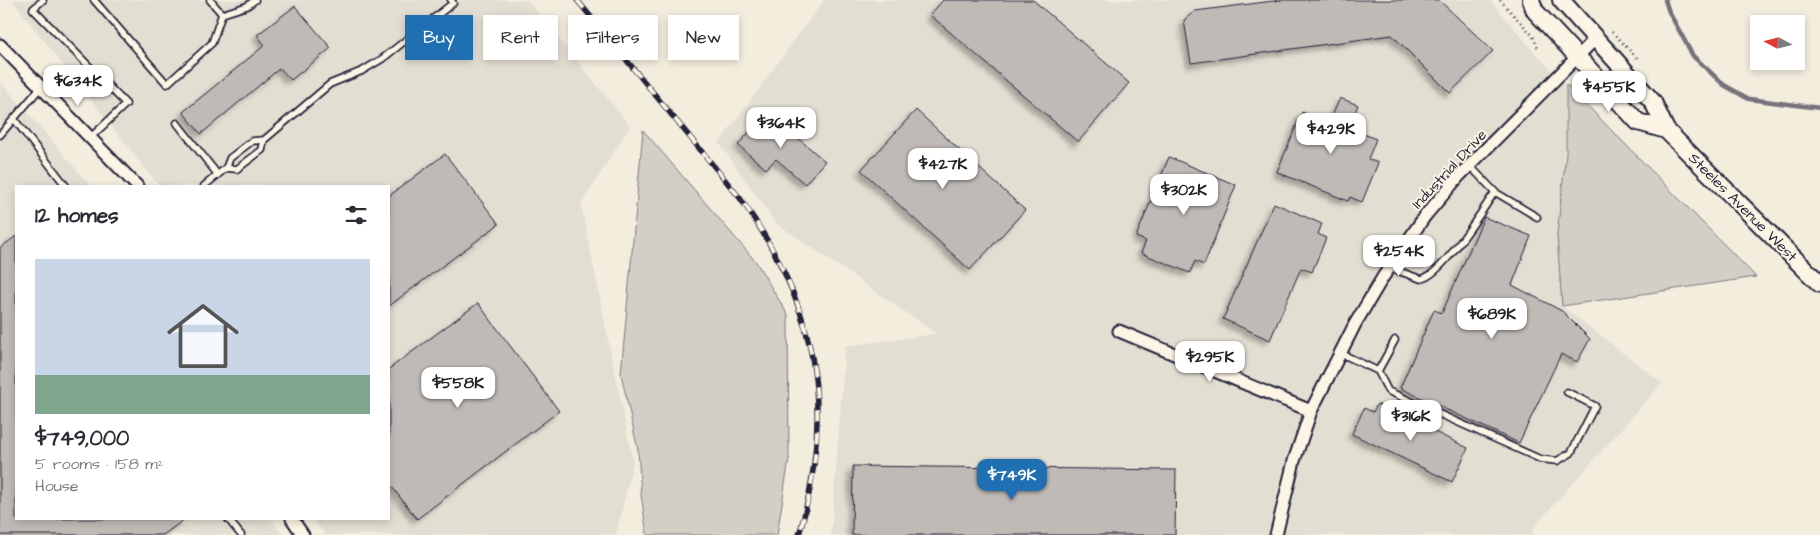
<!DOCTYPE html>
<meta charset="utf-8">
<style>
body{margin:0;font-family:"Architects Daughter",sans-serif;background:#f7f7f7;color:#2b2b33;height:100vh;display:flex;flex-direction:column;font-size:19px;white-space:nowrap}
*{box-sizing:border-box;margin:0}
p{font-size:16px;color:#7c7c81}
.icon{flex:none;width:28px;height:28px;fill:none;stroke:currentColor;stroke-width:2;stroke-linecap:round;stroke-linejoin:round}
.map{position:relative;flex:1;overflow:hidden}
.side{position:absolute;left:15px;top:185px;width:375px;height:335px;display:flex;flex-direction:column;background:#fff;border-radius:0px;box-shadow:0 2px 8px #0003}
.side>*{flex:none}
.top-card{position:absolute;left:405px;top:15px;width:475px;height:45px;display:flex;gap:10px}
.needle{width:32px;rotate:277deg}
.tools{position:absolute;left:1750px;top:15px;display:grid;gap:10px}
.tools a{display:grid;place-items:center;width:55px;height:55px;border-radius:0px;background:#fff;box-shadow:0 2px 8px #0003;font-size:25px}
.price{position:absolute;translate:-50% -42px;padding:0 11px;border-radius:10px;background:#fff;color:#222;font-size:16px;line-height:32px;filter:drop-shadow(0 1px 2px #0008)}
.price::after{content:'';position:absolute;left:50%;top:30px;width:15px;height:11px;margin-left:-8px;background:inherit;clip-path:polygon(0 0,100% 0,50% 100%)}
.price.current{background:#1f6fb2;color:#fff}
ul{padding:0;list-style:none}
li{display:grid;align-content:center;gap:10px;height:265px;padding:0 20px}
li span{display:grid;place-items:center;height:155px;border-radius:0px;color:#555}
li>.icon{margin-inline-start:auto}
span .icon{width:90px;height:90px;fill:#fffc;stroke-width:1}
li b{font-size:21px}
h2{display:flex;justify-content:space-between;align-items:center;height:60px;padding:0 20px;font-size:21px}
.tag{padding:0 18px;border-radius:0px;background:#fff;box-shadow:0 2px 8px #0003;font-size:18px;line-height:45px}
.tag.current{background:#1f6fb2;color:#fff}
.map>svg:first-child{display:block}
</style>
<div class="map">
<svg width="1820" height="535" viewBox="0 0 1820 535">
<defs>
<filter id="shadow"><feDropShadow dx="-4.5" dy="4.5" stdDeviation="2.5" flood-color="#0004"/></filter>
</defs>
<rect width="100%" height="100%" fill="#f3edde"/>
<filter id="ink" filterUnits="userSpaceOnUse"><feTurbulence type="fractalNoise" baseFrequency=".02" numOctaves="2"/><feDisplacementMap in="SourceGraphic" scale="10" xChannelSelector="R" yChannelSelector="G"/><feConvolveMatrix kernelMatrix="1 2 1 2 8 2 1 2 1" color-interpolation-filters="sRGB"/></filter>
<g filter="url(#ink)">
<!-- built -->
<path fill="#e3ded2" d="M12,0H527L630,126L581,204L633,462L616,535H326L312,519H389V186H159Z
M824,0H1490L1537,55L1566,84L1562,306L1662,383L1534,527L1533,535H831L845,346L937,334L776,223L719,143Z
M0,81L91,186H16V519H271L282,535H0Z"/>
<!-- green -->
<path fill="#d4cfc6" stroke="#7b7880" d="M1566,84L1756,277L1562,306L1557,235L1566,154Z
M643,130L756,262L788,315L789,459L777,535H647L641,494L638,450L621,374Z"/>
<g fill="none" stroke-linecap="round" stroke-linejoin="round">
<!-- stream -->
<path stroke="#75727b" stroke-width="4.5" d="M1665,0L1669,12L1693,56L1724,85L1749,99L1820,108"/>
</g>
<!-- building -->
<path fill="#bfbab6" stroke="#22223b" filter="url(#shadow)" d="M943,0H1033L1129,83L1078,142L930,15Z
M1281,0H1439L1493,51L1450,93L1392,35L1191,63L1184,20L1195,11Z
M295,6L331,48L291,80L280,68L201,134L183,112L265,45L257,35Z
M1340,98L1358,105L1349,128L1376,139L1368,159L1378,163L1362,202L1350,197L1348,201L1277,172L1302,112L1329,123Z
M916,110L1025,210L970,270L861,170Z
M767,112L825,161L805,184L776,159L766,169L738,145Z
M445,154L499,224L389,306V196Z
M1169,157L1236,185L1204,265L1195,261L1190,273L1141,253L1146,241L1136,237Z
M1274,203L1322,224L1318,234L1326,238L1312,272L1301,268L1270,340L1223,319Z
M1484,217L1531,236L1512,285L1562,311L1590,339L1577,362L1561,354L1519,443L1400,388L1434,310L1442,313Z
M16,236V519H185L163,535H0V248Z
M478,303L559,411L417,519L389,483V369Z
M1377,404L1468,448L1452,482L1352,434L1364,408L1373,412Z
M853,466L1176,470L1175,535H852Z"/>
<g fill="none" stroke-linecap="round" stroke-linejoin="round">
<defs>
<path id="lane" d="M43,0L33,9L126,104L90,138
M94,0L167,84L212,43L222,14
M210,0L222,14
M222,14L247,6L255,0
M14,119L66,186
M177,123L218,175
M0,135L41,87
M226,168L237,169L262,150L264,140
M204,186L226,168L230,158L252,141L264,140L330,84L362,71L382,59L453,3L451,0
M1495,192L1537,217
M1390,268L1421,279C1442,276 1482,210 1495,192L1470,166
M1340,353L1378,371L1388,391L1540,459L1557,461L1571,453L1595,406L1567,392
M1378,371L1395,340
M228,519L241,535"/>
<path id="street" d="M0,45L137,186
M1119,331L1311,411
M292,519L303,535
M1276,535L1294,461L1311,411L1355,324L1383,277L1425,216L1459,176L1596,38"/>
<path id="secondary" d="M1531,0L1535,11L1638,122L1666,130
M1561,0L1653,102L1666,130L1820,284"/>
</defs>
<!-- lane casing -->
<use href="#lane" stroke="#22223b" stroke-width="9"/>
<!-- street casing -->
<use href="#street" stroke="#22223b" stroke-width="15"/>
<!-- secondary casing -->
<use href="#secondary" stroke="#22223b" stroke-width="20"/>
<!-- path -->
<path stroke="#22223b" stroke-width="2.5" stroke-dasharray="1 4" stroke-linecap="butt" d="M1500,0L1533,36L1539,51
M1612,32L1637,58
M1582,92L1594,98"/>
<!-- lane -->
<use href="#lane" stroke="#fcf5e5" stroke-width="5.5"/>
<!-- street -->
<use href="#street" stroke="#fcf5e5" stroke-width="11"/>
<!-- secondary -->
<use href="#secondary" stroke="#fcf5e5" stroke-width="16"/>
<defs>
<path id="rail" d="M577,0L740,198C817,306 836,407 799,535"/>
</defs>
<!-- rail casing -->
<use href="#rail" stroke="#22223b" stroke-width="5.5"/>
<!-- rail -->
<use href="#rail" stroke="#fcf5e5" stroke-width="4" stroke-dasharray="11" stroke-linecap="butt"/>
</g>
</g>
<g text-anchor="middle" stroke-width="4" stroke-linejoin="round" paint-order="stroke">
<!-- street labels -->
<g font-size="15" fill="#22223b" stroke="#fcf5e5">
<text transform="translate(1449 169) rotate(-47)" y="5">Industrial Drive</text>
<text transform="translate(1743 207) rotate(45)" y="5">Steeles Avenue West</text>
</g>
</g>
</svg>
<div class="tools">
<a><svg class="needle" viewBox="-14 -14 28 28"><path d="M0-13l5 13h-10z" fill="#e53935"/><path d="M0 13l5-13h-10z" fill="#7c7c81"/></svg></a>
</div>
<b class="price" style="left:78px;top:107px">$634K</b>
<b class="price" style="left:1609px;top:113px">$455K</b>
<b class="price" style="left:781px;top:149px">$364K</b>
<b class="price" style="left:1331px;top:155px">$429K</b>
<b class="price" style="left:943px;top:190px">$427K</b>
<b class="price" style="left:1184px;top:216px">$302K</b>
<b class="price" style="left:1399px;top:277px">$254K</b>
<b class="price" style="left:1492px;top:340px">$689K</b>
<b class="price" style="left:1210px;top:383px">$295K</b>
<b class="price" style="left:458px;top:409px">$558K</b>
<b class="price" style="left:1411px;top:442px">$316K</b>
<b class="price current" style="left:1012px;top:501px">$749K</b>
<div class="top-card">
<a class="tag current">Buy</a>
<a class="tag">Rent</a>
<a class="tag">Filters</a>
<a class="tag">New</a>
</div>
<section class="side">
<h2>12 homes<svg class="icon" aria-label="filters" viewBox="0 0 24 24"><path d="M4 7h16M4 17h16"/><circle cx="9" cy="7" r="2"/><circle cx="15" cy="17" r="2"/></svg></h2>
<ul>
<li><span style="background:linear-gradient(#c9d6e8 75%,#7fa58c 0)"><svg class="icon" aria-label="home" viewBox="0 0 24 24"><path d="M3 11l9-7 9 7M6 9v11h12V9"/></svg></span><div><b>$749,000</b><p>5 rooms · 158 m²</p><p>House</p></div></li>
</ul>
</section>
</div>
